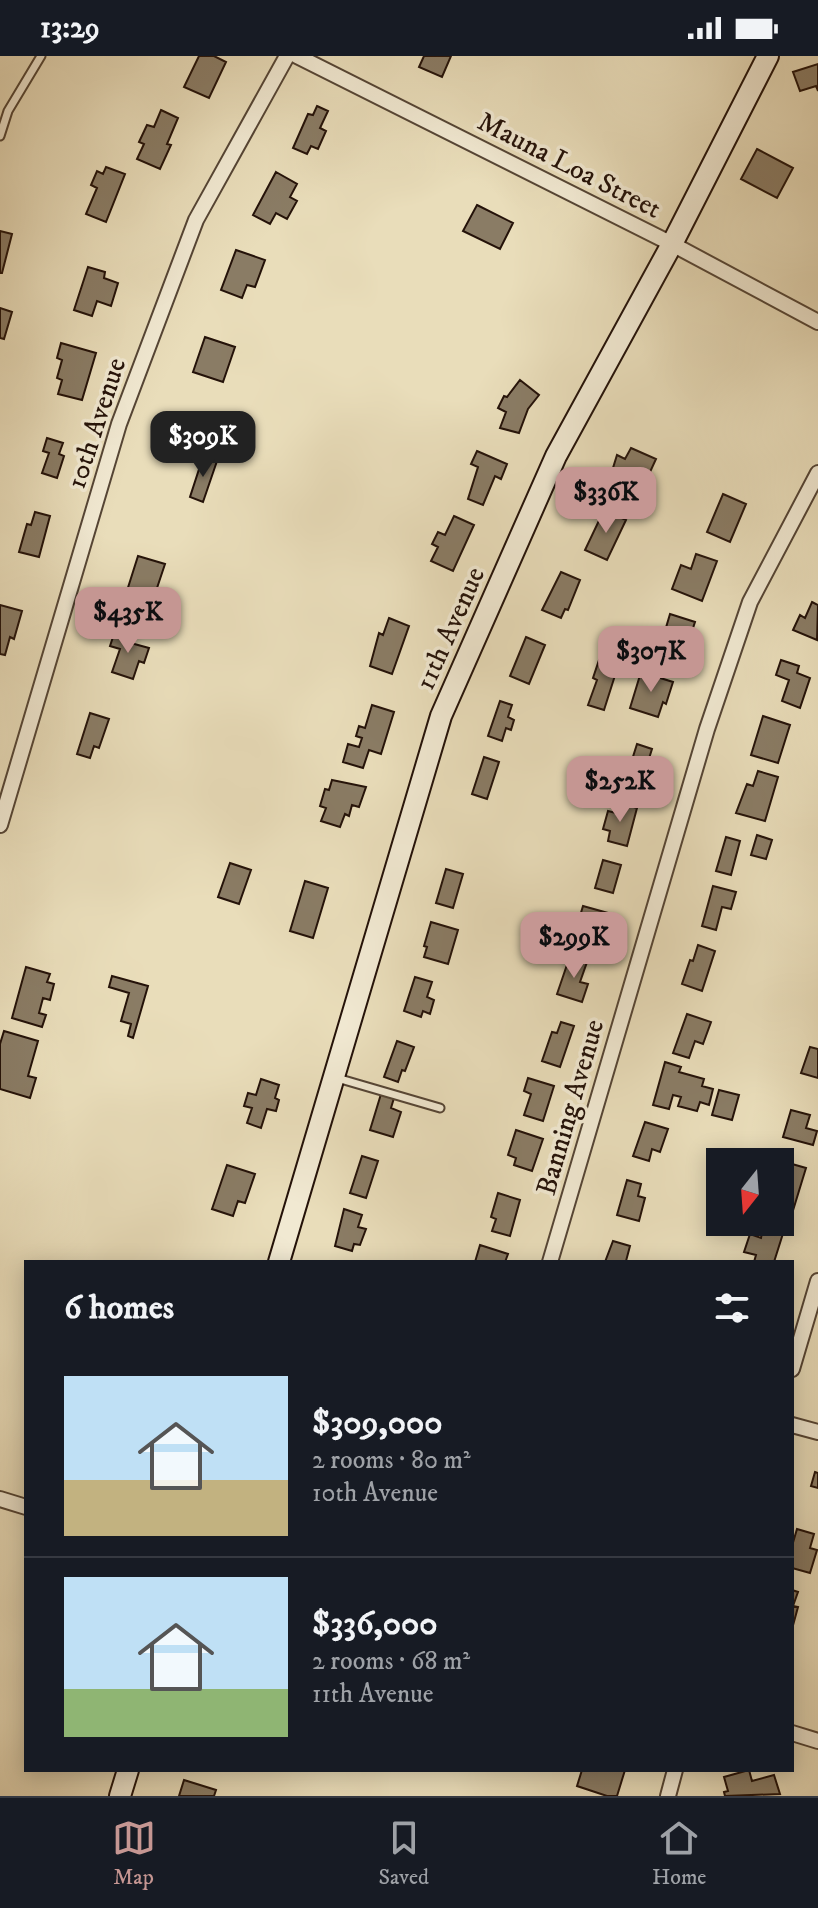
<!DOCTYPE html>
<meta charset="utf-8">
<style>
body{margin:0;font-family:"IM FELL DW Pica",serif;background:#242831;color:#f1f3f6;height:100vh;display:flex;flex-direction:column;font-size:30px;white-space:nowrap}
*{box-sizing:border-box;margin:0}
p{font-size:26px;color:#9ea1a6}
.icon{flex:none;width:44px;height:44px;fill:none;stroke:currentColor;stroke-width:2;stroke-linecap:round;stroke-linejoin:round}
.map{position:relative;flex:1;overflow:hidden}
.sheet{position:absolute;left:24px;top:1204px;width:770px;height:512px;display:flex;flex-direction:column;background:#171b24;border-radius:0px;box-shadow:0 4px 20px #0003}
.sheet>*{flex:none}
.needle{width:52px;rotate:197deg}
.controls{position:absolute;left:706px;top:1092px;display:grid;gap:16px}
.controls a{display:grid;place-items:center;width:88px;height:88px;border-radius:0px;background:#171b24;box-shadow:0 4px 20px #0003;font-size:40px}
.price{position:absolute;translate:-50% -68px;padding:0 18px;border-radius:16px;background:#c59692;color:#111;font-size:26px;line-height:52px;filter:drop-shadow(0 2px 4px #0008)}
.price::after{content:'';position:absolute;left:50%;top:48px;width:24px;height:18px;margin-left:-12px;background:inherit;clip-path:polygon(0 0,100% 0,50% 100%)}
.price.selected{background:#222;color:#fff}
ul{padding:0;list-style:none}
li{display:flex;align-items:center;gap:24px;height:200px;padding:0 40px}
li+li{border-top:2px solid #363941}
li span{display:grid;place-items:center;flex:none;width:224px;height:160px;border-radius:0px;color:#555}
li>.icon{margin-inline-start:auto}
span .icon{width:96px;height:96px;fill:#fffc;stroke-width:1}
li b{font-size:34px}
h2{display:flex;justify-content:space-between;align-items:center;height:96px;padding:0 40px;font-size:34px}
.status{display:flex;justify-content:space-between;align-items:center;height:56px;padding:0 40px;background:#171b24;direction:ltr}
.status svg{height:22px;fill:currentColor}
.tab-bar{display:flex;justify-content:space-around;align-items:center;height:112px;border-top:2px solid #363941;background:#171b24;font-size:22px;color:#9ea1a6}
.tab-bar a{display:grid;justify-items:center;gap:4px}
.tab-bar .selected{color:#c59692}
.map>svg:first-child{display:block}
</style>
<div class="status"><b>13:29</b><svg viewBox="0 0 49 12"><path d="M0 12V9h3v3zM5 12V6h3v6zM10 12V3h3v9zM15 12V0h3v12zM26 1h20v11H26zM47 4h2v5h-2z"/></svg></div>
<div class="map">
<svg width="818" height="1740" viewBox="0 0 818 1740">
<rect width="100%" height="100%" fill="#e9ddba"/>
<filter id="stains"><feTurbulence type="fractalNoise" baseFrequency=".0025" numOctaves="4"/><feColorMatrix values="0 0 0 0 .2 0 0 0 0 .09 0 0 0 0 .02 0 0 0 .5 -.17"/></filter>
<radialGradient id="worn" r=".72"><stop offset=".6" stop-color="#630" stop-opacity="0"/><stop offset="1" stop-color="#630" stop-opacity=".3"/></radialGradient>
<!-- building -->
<path fill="#8a7c65" stroke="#241209" stroke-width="2" d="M199,0H214L226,6L209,42L184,31Z
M424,0H451L442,21L419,11Z
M818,8V35L816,30L800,35L793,16Z
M317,50L328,55L320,72L326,75L318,93L311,90L307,98L293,92L308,58L313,59Z
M161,54L178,62L167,88L171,89L160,113L137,103L144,88L139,86L147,69L154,71Z
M757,93L793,112L777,142L741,123Z
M106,111L125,118L106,166L86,158L97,132L91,129L97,115L103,118Z
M276,116L297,128L290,141L297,145L287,163L276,157L270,168L253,159Z
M477,149L513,167L500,193L463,175Z
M0,175L12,178L2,217H0Z
M236,194L265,204L255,231L247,229L242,242L221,234Z
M88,211L105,216L104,222L118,227L111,250L97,245L92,260L74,254Z
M0,252L12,256L4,283L0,282Z
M205,281L235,291L223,326L193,316Z
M61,287L96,297L82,344L58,338L62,324L57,322L62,304L57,302Z
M520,324L539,339L528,353L519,377L500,372L506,356L498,352L504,340L507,341Z
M47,382L63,387L59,398L64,400L57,422L42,417L49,397L43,395Z
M631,392L656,403L645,427L635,422L629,435L609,425L617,399L625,403Z
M477,395L507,408L501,423L495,420L483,449L468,443L478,411L471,408Z
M203,401L217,405L203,446L190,441Z
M723,438L746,448L730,486L707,476Z
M604,454L626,464L607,504L585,494Z
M35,456L50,460L39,501L19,496L27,468L31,469Z
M454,460L474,469L453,515L431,505L438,491L432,488L438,476L445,479Z
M696,498L717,505L702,545L672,533L681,509L691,513Z
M138,500L165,508L156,535L159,536L155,550L125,541Z
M561,516L580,524L568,554L565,553L561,562L542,554Z
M812,546L818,549L817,584L793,574L800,559L805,562Z
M0,549L22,555L14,583L10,581L5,599L0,598Z
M670,558L695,566L679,615L662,609L672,578L665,575Z
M389,562L409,570L392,618L370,610L379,577L383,579Z
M115,575L129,579L127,586L149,592L144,607L139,605L133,623L112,616L120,593L110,590Z
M526,581L545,589L529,628L510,620Z
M599,604L618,610L604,654L588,649L597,624L593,622Z
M781,604L799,610L797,617L810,622L800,652L782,645L789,624L776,619Z
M641,616L673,626L666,648L663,646L658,661L630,652Z
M500,645L512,649L508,661L514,664L511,674L506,672L502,685L488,680Z
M372,649L394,656L381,698L369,694L363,712L343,706L348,688L359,691L362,682L356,680L359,670L365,672Z
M90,657L109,663L99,692L94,690L90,702L77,698Z
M763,660L790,669L778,707L751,699Z
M637,688L652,693L641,728L626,723Z
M484,701L499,706L487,743L472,738Z
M758,715L778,721L765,765L736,757L747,728L753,730Z
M332,724L366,731L359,751L352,749L349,760L345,758L340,771L321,765L326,752L320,750L325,733L329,734Z
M619,747L637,752L627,790L608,785L610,775L603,773L608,755L616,757Z
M757,779L772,784L766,803L751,799Z
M726,781L740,785L731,819L716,815Z
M603,804L621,809L613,837L595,832Z
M230,807L251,814L239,848L218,841Z
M446,813L463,818L453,852L436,847Z
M305,825L328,832L313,882L290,875Z
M713,830L736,836L731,853L722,851L716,874L702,870Z
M583,850L608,857L596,896L579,891L584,872L577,870Z
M431,866L458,874L448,908L424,901L427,891L424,890Z
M698,889L715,895L702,935L682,928L690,904L693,905Z
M570,900L587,906L580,926L588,928L582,946L557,938Z
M26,911L50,918L47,926L54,928L50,944L43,942L39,957L46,959L42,971L12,962Z
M112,920L148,930L133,982L128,980L131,968L121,965L129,937L109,931Z
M415,921L432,926L427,941L434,944L430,958L423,955L421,961L404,955Z
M687,958L711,966L703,988L695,985L689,1002L673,997Z
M561,966L574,970L560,1011L542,1005L552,976L557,977Z
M4,975L38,985L28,1020L36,1022L30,1042L0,1033V988Z
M397,985L414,991L405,1015L402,1014L398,1026L384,1021Z
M810,991L818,993V1022L801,1017Z
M665,1006L681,1011L679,1016L704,1023L702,1030L713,1033L709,1049L700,1046L697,1055L678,1050L681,1041L673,1039L669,1053L653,1049Z
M528,1022L554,1030L543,1065L524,1059L531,1038L524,1035Z
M261,1023L279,1029L275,1042L279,1044L276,1055L267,1053L261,1072L247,1067L252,1052L244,1050L248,1037L256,1039Z
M719,1034L739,1039L732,1064L712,1059Z
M381,1038L394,1042L391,1052L401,1056L393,1081L370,1074Z
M791,1054L810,1059L806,1072L817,1075L813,1089L783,1081Z
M645,1066L668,1073L660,1096L652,1093L649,1105L633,1100Z
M516,1074L543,1083L532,1115L514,1109L516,1102L508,1099Z
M362,1100L378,1105L366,1142L350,1137Z
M785,1106L806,1112L791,1161L780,1157V1123Z
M227,1109L255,1118L245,1147L238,1145L233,1160L212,1153Z
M627,1124L641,1128L638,1140L645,1142L639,1165L617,1159Z
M498,1137L520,1144L510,1180L492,1175L496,1163L491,1161Z
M344,1153L362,1159L358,1171L366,1173L360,1189L354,1188L352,1195L335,1190Z
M726,1166H778L786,1168L774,1206H754L756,1199L744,1196L750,1178L761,1182L762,1177Z
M613,1185L630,1190L626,1205L629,1206H605Z
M480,1189L508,1198L505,1206H475Z
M815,1416L818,1417V1432L811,1430Z
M797,1473L814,1478L810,1492L817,1494L810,1517L792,1512V1490Z
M792,1534L798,1536L793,1550L798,1551L792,1573Z
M582,1714H625L617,1740H607L577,1730Z
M749,1714L752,1725L774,1719L780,1738L725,1740L724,1736L728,1735L724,1721Z
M184,1724L216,1734L214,1740H179Z"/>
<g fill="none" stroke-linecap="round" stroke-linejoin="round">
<defs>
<path id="service" d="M0,80L8,55L41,0
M337,1022L440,1052"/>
<path id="minor" d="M297,0L672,188L818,266
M0,769L119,368L196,164L287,0
M550,1206L707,673L750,546L818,417
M792,1313L818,1225
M792,1369L818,1376
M0,1443L26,1451
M792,1677L818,1685
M668,1740L675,1714"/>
<path id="secondary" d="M279,1206L441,660L556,400L672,188L768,0
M120,1740L128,1714"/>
</defs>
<!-- service casing -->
<use href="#service" stroke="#554535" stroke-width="11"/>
<!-- minor casing -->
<use href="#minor" stroke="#554535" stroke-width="18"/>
<!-- secondary casing -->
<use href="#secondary" stroke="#241209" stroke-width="24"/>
<!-- service -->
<use href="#service" stroke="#f1e9d2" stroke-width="7"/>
<!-- minor -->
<use href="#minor" stroke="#f1e9d2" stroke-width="14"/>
<!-- secondary -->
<use href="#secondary" stroke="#f1e9d2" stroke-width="20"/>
</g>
<g text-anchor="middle" stroke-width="7" stroke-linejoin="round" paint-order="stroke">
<!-- street labels -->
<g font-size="28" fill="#241209" stroke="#f1e9d2">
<text transform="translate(570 108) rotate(27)" y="10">Mauna Loa Street</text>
<text transform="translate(95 367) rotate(-72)" y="10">10th Avenue</text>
<text transform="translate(449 572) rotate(-66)" y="10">11th Avenue</text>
<text transform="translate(569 1051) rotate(-74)" y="10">Banning Avenue</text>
</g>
</g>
<rect width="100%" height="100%" filter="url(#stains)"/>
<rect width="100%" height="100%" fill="url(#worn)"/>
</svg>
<div class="controls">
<a><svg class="needle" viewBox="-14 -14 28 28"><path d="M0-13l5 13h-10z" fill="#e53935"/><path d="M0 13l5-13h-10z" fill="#9ea1a6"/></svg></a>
</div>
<b class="price selected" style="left:203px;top:423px">$309K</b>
<b class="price" style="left:606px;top:479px">$336K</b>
<b class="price" style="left:128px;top:599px">$435K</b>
<b class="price" style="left:651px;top:638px">$307K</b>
<b class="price" style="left:620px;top:768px">$252K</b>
<b class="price" style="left:574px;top:924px">$299K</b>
<section class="sheet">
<h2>6 homes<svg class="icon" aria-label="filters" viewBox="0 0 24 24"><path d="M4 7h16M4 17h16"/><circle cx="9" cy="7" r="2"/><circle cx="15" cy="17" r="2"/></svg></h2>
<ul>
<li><span style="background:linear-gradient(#bfe0f5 65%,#c2b280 0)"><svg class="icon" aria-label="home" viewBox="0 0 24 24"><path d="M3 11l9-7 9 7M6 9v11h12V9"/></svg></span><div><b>$309,000</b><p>2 rooms · 80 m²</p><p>10th Avenue</p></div></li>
<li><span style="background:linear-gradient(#bfe0f5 70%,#8fb573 0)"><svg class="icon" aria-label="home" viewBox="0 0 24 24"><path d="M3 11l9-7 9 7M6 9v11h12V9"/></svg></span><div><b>$336,000</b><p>2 rooms · 68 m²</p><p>11th Avenue</p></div></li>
</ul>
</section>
</div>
<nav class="tab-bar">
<a class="selected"><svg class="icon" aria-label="map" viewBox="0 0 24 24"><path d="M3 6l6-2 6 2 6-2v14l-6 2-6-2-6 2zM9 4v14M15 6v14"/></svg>Map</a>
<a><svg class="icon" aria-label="saved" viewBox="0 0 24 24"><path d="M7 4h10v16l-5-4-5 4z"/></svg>Saved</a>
<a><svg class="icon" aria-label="home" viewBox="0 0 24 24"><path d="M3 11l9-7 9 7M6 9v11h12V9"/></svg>Home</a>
</nav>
